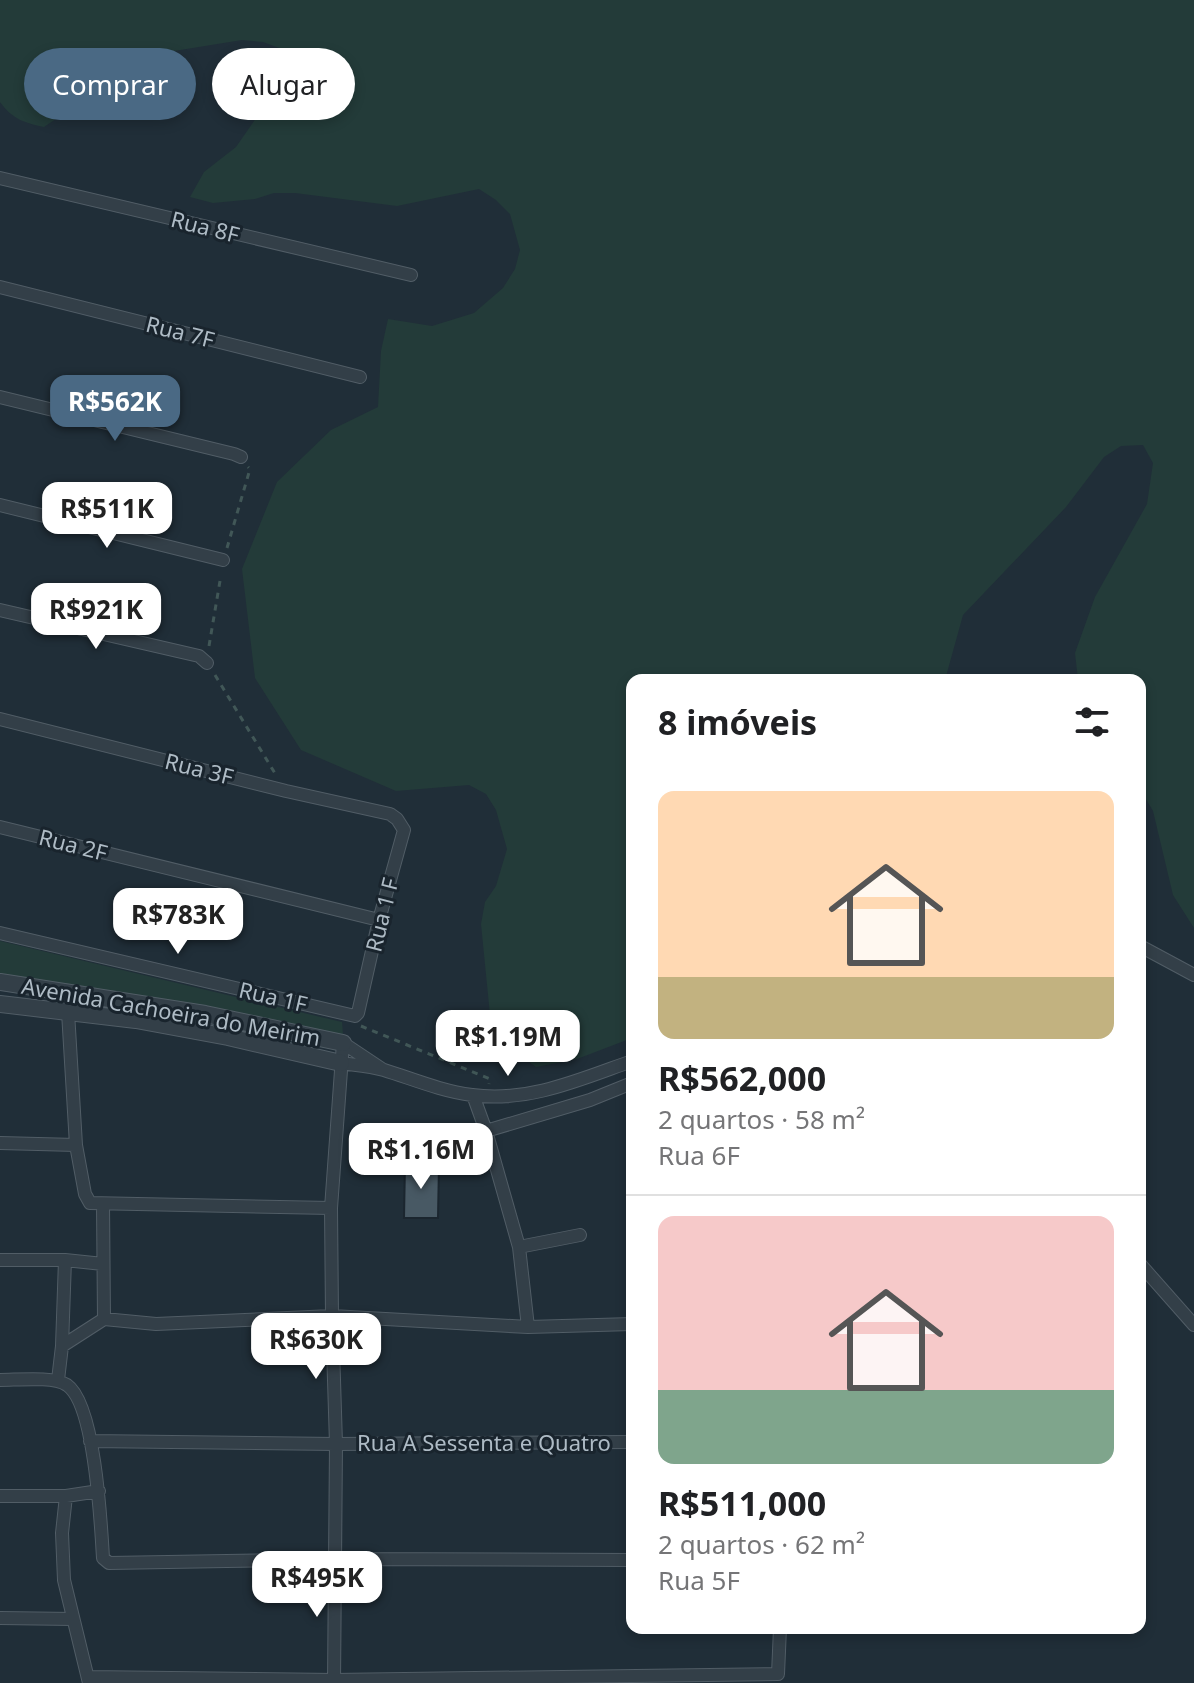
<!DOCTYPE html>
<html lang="pt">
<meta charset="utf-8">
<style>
body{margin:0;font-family:"Noto Sans",sans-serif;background:#f6f6f6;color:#202124;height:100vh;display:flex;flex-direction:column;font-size:30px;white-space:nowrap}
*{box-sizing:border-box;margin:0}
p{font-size:26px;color:#757577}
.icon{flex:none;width:44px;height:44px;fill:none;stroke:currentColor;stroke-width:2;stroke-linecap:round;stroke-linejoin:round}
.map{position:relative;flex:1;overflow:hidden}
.sheet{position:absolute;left:626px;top:674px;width:520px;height:960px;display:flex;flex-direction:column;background:#fff;border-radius:16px;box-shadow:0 4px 12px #0003}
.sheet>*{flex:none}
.top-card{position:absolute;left:24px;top:48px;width:482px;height:72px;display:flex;gap:16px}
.price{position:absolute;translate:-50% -68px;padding:0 18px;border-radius:16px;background:#fff;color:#222;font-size:26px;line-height:52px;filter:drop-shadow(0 2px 4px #0008)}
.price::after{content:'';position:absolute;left:50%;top:48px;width:24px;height:18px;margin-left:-12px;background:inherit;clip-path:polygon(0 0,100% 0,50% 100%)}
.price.on{background:#4a6984;color:#fff}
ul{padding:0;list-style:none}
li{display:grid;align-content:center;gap:16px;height:424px;padding:0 32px}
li+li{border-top:2px solid #e0e0e0}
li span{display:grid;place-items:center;height:248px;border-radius:16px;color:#555}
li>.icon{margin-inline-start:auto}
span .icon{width:144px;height:144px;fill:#fffc;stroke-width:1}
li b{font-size:34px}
h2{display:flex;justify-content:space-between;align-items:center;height:96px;padding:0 32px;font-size:34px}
.chip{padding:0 28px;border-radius:36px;background:#fff;box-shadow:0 4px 12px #0003;font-size:28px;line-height:72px}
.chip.on{background:#4a6984;color:#fff}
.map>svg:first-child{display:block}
</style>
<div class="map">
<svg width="1194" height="1683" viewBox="0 0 1194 1683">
<rect width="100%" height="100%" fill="#202e38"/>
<!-- green -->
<path fill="#233b39" d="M0,0H1194V928L1173,895L1153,811L1140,789V680H1078L1075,653L1095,597L1147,504L1153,463L1143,445L1121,446L1104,457L1066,507L963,615L945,680H632V1038L577,1059L536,1067L492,1035L481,924L485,902L496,886L507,849L496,810L486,794L469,785L396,791L301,750L255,678L242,569L277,482L331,430L378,407L381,351L388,319L432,326L474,313L503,288L515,269L520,250L510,214L496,200L479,189L397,206L295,193H274L255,199L213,203L190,197L204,172L236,147L259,114L288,82L294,65L282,49L263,42L242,40L174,51L137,68L101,88L44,127C25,123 12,119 0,102Z
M0,941L342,1022L343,1034L0,980Z"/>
<!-- building -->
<path fill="#485964" stroke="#1b262f" stroke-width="2" d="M405,1163L439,1164L438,1218H404Z"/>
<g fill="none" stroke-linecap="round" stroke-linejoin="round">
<defs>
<path id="minor" d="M0,178L411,275
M0,287L360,377
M0,397L234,454L241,457
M0,505L223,560
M0,610L199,656L207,663
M0,719L286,791L390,814L397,819L404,830L379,920L358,1013L355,1016L0,933
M0,827L379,920
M1140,946L1194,975
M68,1012L76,1145
M341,1063C355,1065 370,1066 384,1070C413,1079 441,1091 472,1095C528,1103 581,1079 632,1061
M473,1095L486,1131L519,1247L528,1327
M486,1131L590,1100L632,1083
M0,1143L76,1145L85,1194L90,1203L331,1208
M103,1204L104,1319
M519,1247L580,1235
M0,1260H65L103,1264
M1140,1264L1194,1325
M104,1319L156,1324L332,1316L528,1327L632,1324
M62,1346L104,1319
M0,1380C18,1380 53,1376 67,1385C95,1404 101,1524 103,1558L109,1563L336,1559L632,1560
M58,1380L62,1346L65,1260
M90,1441L336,1444L632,1442
M0,1496H66L99,1491
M66,1496L62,1533L64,1580L89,1683
M0,1618L73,1619
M778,1674L780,1628
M88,1677L334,1680L778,1674
M334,1683L336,1444L332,1316L331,1208L343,1043L382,1069"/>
<path id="tertiary" d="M0,982L205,1014L343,1043
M0,1004L136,1020L228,1037L341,1063"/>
</defs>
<!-- minor casing -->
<use href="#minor" stroke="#515d66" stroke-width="14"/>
<!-- tertiary casing -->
<use href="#tertiary" stroke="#515d66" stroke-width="18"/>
<!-- path -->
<path stroke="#415757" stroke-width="3" stroke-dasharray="6 6" stroke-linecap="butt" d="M227,548L250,469L248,467
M209,646L221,575
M215,675L276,775
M361,1026L490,1079L489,1084"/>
<!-- minor -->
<use href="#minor" stroke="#333f48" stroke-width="12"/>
<!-- tertiary -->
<use href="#tertiary" stroke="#333f48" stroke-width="16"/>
</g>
<g text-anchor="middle" stroke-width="6" stroke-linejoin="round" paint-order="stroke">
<!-- street labels -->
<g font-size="22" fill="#aebbc5" stroke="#19242d">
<text transform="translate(205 227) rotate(14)" y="8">Rua 8F</text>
<text transform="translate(180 332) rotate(14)" y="8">Rua 7F</text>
<text transform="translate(199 769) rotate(14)" y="8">Rua 3F</text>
<text transform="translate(73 845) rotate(14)" y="8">Rua 2F</text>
<text transform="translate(382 915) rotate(-76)" y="8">Rua 1 F</text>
<text transform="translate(273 997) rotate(13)" y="8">Rua 1F</text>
<text transform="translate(171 1012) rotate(10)" y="8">Avenida Cachoeira do Meirim</text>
<text x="484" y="1451">Rua A Sessenta e Quatro</text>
</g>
</g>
</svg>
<b class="price on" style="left:115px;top:443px">R$562K</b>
<b class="price" style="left:107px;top:550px">R$511K</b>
<b class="price" style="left:96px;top:651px">R$921K</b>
<b class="price" style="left:178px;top:956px">R$783K</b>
<b class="price" style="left:508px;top:1078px">R$1.19M</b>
<b class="price" style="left:421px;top:1191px">R$1.16M</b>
<b class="price" style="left:316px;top:1381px">R$630K</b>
<b class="price" style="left:317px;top:1619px">R$495K</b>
<div class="top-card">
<a class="chip on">Comprar</a>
<a class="chip">Alugar</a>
</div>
<section class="sheet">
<h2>8 imóveis<svg class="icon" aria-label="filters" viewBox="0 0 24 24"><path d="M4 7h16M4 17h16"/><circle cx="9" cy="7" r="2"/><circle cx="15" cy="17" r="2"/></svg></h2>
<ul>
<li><span style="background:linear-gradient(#ffd9b3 75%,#c2b280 0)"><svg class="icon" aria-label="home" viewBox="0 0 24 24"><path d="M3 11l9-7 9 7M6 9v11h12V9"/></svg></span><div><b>R$562,000</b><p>2 quartos · 58 m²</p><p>Rua 6F</p></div></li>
<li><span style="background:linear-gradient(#f6c9c9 70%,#7fa58c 0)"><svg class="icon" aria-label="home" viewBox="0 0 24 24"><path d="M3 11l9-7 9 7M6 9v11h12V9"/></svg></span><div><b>R$511,000</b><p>2 quartos · 62 m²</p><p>Rua 5F</p></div></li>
</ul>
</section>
</div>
